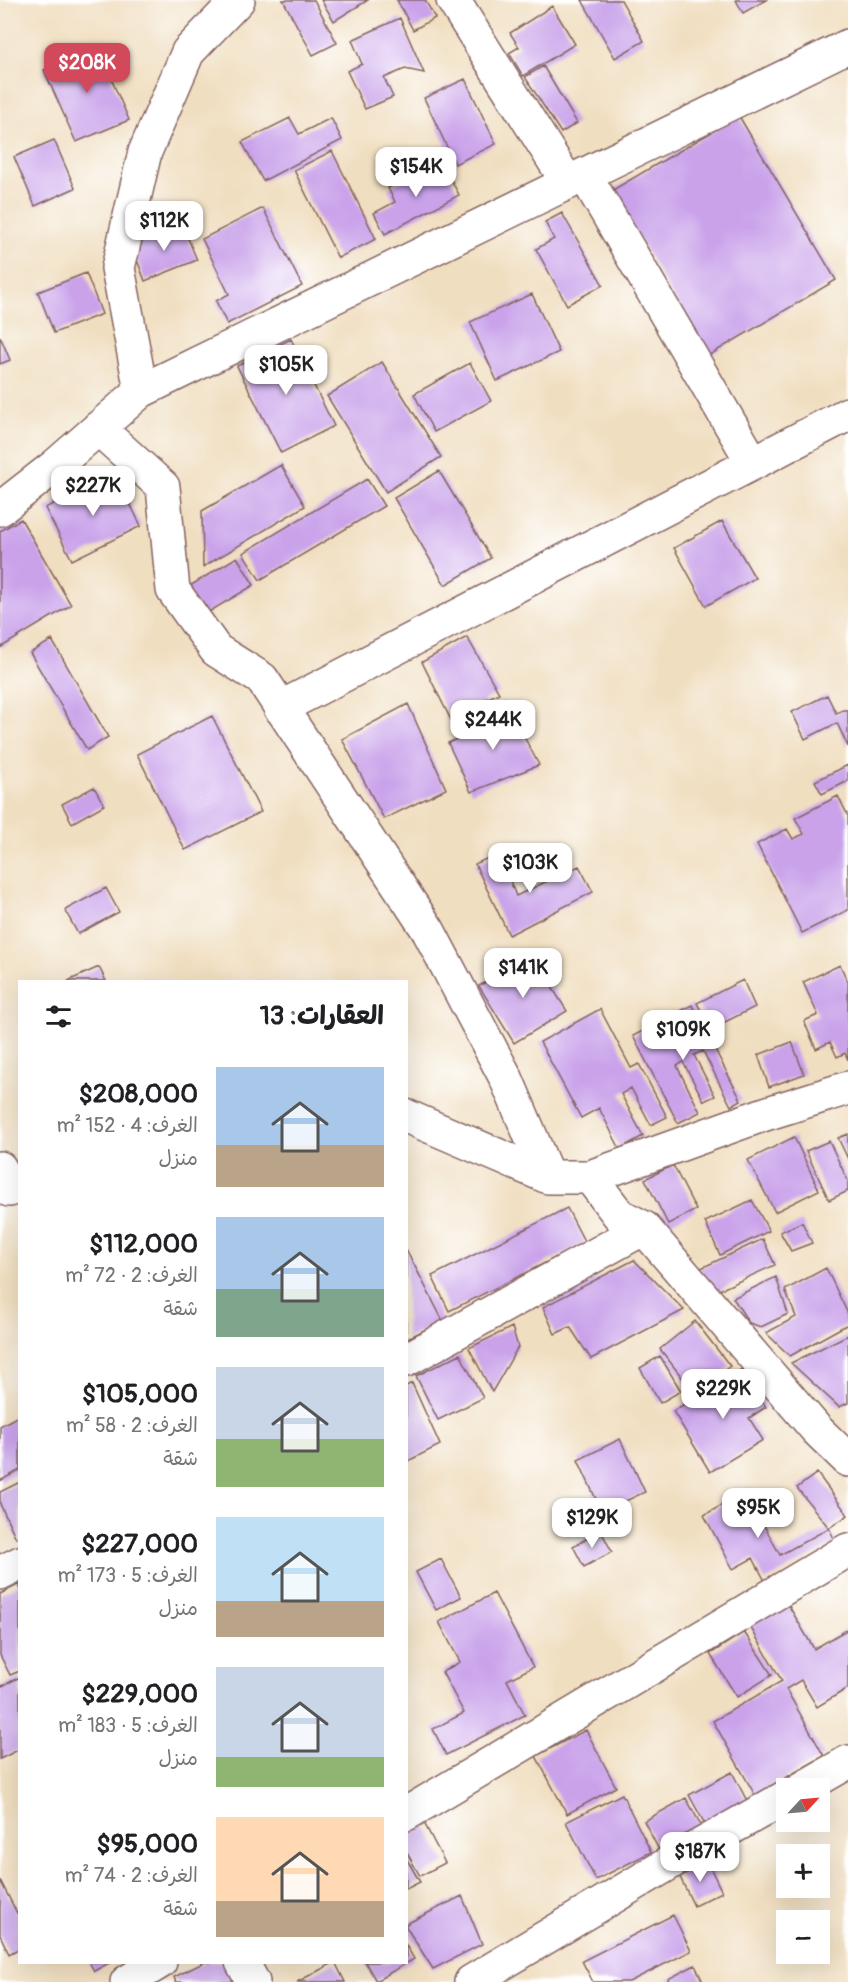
<!DOCTYPE html>
<html lang="ar">
<meta charset="utf-8">
<style>
body{margin:0;font-family:Pangolin,"Playpen Sans Arabic",sans-serif;background:#f2f2f2;color:#202124;direction:rtl;height:100vh;display:flex;flex-direction:column;font-size:22px;white-space:nowrap}
*{box-sizing:border-box;margin:0}
p{font-size:20px;color:#757577}
.icon{flex:none;width:33px;height:33px;fill:none;stroke:currentColor;stroke-width:2;stroke-linecap:round;stroke-linejoin:round}
.map{position:relative;flex:1;overflow:hidden;direction:ltr}
.drawer{position:absolute;left:18px;top:980px;width:390px;height:984px;display:flex;flex-direction:column;background:#fff;border-radius:0px;box-shadow:0 6px 24px #0002;direction:rtl}
.drawer>*{flex:none}
.needle{width:39px;rotate:64deg}
.tools{position:absolute;left:776px;top:1778px;display:grid;gap:12px}
.tools a{display:grid;place-items:center;width:54px;height:54px;border-radius:0px;background:#fff;box-shadow:0 6px 24px #0002;font-size:30px}
.price{position:absolute;translate:-50% -51px;padding:0 14px;border-radius:12px;background:#fff;color:#222;font-size:20px;line-height:39px;filter:drop-shadow(0 2px 3px #0008)}
.price::after{content:'';position:absolute;left:50%;top:36px;width:18px;height:14px;margin-left:-9px;background:inherit;clip-path:polygon(0 0,100% 0,50% 100%)}
.price.active{background:#d1495b;color:#fff}
ul{padding:0;list-style:none}
li{display:flex;align-items:center;gap:18px;height:150px;padding:0 24px}
li span{display:grid;place-items:center;flex:none;width:168px;height:120px;border-radius:0px;color:#555}
li>.icon{margin-inline-start:auto}
span .icon{width:72px;height:72px;fill:#fffc;stroke-width:1}
li b{font-size:26px}
h2{display:flex;justify-content:space-between;align-items:center;height:72px;padding:0 24px;font-size:26px}
.map>svg:first-child{display:block}
</style>
<div class="map">
<svg width="848" height="1982" viewBox="0 0 848 1982">
<rect width="100%" height="100%" fill="#fff"/>
<filter id="ink" filterUnits="userSpaceOnUse"><feTurbulence type="fractalNoise" baseFrequency=".0167" numOctaves="2"/><feDisplacementMap in="SourceGraphic" scale="12" xChannelSelector="R" yChannelSelector="G"/><feConvolveMatrix kernelMatrix="1 2 1 2 8 2 1 2 1" color-interpolation-filters="sRGB"/></filter>
<filter id="wash" filterUnits="userSpaceOnUse"><feTurbulence type="fractalNoise" baseFrequency=".008" numOctaves="4" result="noise"/><feDisplacementMap in="SourceGraphic" scale="24" xChannelSelector="R" yChannelSelector="G"/><feGaussianBlur stdDeviation="1.35" result="paint"/><feColorMatrix in="noise" values="0 0 0 0 0 0 0 0 0 0 0 0 0 0 0 0 0 1.4 0 .05"/><feComposite in="paint" operator="in"/></filter>
<g filter="url(#wash)">
<rect width="100%" height="100%" fill="#f0dec0"/>
<g id="blocks">
<!-- building -->
<path fill="#c9a2ea" d="M283,0H314L337,43L313,55Z
M321,0H368L334,21Z
M397,0H425L435,18L413,30Z
M582,0H621L644,41L615,58Z
M736,0H766L743,13Z
M552,6L575,44L523,76L509,53L519,47L510,33Z
M400,18L424,73L405,69L384,78L393,97L365,109L347,71L362,64L352,40Z
M97,46L129,120L76,142L44,70Z
M543,66L577,123L561,133L525,77Z
M465,79L496,144L455,164L424,98Z
M739,116L836,280L708,356L611,191Z
M290,118L299,134L331,118L342,140L263,181L242,142Z
M54,140L75,188L35,206L14,157Z
M332,151L376,239L338,258L294,170Z
M430,166L436,175L446,170L459,195L385,234L374,213L395,202L388,188Z
M263,208L302,286L227,324L216,301L229,294L202,239Z
M562,213L603,285L567,305L536,249L554,239L545,222Z
M182,224L197,260L145,281L131,244Z
M86,273L102,314L54,333L38,292Z
M532,294L559,352L497,381L470,322Z
M0,336L10,360L0,364Z
M291,339L334,426L281,453L237,366Z
M382,362L441,457L386,492L327,396Z
M470,363L491,401L434,432L414,394Z
M281,465L305,506L203,567L202,511Z
M439,471L491,558L445,585L394,498Z
M115,473L141,526L72,560L45,508Z
M367,479L384,506L260,580L243,553Z
M21,519L71,605L0,648V531Z
M722,521L755,578L706,606L674,548Z
M237,557L254,585L202,616L185,589Z
M467,637L499,693L484,700V718L457,732L422,662Z
M52,640L108,737L87,750L30,653Z
M827,695L836,713L843,710H848V747L837,723L805,739L792,712Z
M505,701L539,765L471,792L448,743L491,724L486,710Z
M408,704L446,789L384,819L342,739Z
M212,716L261,812L185,850L137,754Z
M848,765V781L822,794L815,781Z
M94,787L104,805L72,823L62,804Z
M838,796L848,816V910L802,933L757,844L787,829L793,839L804,834L795,818Z
M499,853L516,896L579,866L593,892L509,935L475,864Z
M106,888L119,912L78,934L65,910Z
M531,954L567,1011L514,1043L479,986Z
M840,965L848,982V1060L845,1053L837,1057L830,1042L816,1049L804,1021L818,1015L803,982Z
M99,967L106,981H68Z
M743,980L755,1007L711,1029L697,1003Z
M692,1005L741,1100L731,1106L703,1051L694,1055L715,1096L704,1101L683,1062L677,1066L700,1112L678,1123L633,1036Z
M600,1009L631,1068L639,1064L667,1117L651,1125L631,1088L621,1094L643,1136L620,1149L599,1108L581,1118L540,1042Z
M792,1042L804,1074L769,1087L758,1055Z
M848,1134V1159L838,1138Z
M794,1137L819,1190L775,1212L748,1160Z
M829,1141L848,1181V1191L829,1200L806,1151Z
M673,1165L696,1210L668,1224L645,1179Z
M752,1200L769,1231L720,1255L705,1222Z
M567,1208L585,1243L449,1311L432,1276Z
M802,1222L812,1243L791,1251L780,1232Z
M763,1239L775,1265L715,1292L699,1269Z
M406,1249L443,1321L406,1339Z
M634,1260L684,1310L591,1359L570,1327L555,1334L543,1307Z
M826,1268L848,1314V1324L790,1356L766,1333L796,1317L785,1290Z
M776,1277L788,1314L761,1327L749,1323L733,1298Z
M695,1321L730,1366L695,1394L660,1349Z
M512,1327L518,1347L492,1392L469,1348Z
M848,1335V1403L839,1407L791,1363Z
M460,1354L483,1398L438,1420L416,1376Z
M660,1356L681,1391L660,1403L640,1368Z
M742,1369L766,1407L749,1418L763,1440L710,1472L673,1411Z
M412,1383L440,1445L406,1462V1386Z
M20,1415V1470L0,1481V1426Z
M620,1439L645,1492L602,1512L578,1460Z
M817,1473L848,1515L829,1528L797,1488Z
M20,1482V1536L16,1538L0,1504V1492Z
M746,1492L780,1555L829,1528L836,1543L765,1581L753,1558L733,1569L704,1515Z
M601,1531L612,1552L584,1567L573,1546Z
M441,1559L461,1597L436,1610L416,1572Z
M20,1584V1671L10,1675L0,1655V1594Z
M494,1593L533,1667L507,1680L525,1715L446,1755L433,1729L464,1713L442,1672L460,1662L439,1622Z
M786,1601L814,1649L848,1629V1688L817,1707L801,1680L786,1689L824,1756L755,1795L713,1721L782,1681L748,1623Z
M744,1632L772,1675L737,1697L710,1654Z
M20,1677V1749L0,1759V1687Z
M586,1730L616,1787L567,1814L536,1756Z
M732,1772L747,1801L705,1824L689,1795Z
M622,1794L651,1852L596,1880L566,1822Z
M686,1798L702,1827L659,1850L644,1821Z
M421,1817L445,1863L420,1876L406,1851V1824Z
M406,1858L420,1882L406,1889Z
M707,1861L722,1892L694,1906L679,1875Z
M0,1880L17,1913L20,1912V1948L9,1954L0,1935Z
M462,1896L482,1944L433,1969L406,1927V1924Z
M673,1915L691,1951L629,1982H593L582,1961Z
M406,1945L414,1959L376,1981L365,1962H406Z
M89,1962H111L94,1971Z
M205,1962H234L244,1982H176L174,1977Z
M335,1962L345,1982H297Z
M695,1965L703,1982H669L668,1979Z"/>
</g>
</g>
<g filter="url(#ink)">
<use href="#blocks" fill-opacity="0" stroke="#84625f" stroke-width="1.5"/>
<g fill="none" stroke-linecap="round" stroke-linejoin="round">
<defs>
<path id="street" d="M453,0L568,183
M585,175L753,463
M141,391L118,268L145,152L188,52L238,0
M98,428L163,487L173,590L216,650L262,679L428,930L506,1078L548,1177H590L765,1114L848,1088
M0,509L55,466L141,391L848,46
M280,708L848,414
M406,1116L548,1177
M0,1168L9,1190L20,1185
M590,1177L619,1215L644,1228L817,1430L848,1460
M406,1360L644,1228
M0,1573L20,1563
M803,1788L848,1762
M406,1814L848,1550
M242,1962L253,1982
M127,1982L160,1962
M471,1982L673,1861L786,1797"/>
</defs>
<!-- street casing -->
<use href="#street" stroke="#84625f" stroke-width="36"/>
<!-- street -->
<use href="#street" stroke="#fff" stroke-width="33"/>
</g>
</g>
</svg>
<div class="tools">
<a><svg class="needle" viewBox="-14 -14 28 28"><path d="M0-13l5 13h-10z" fill="#e53935"/><path d="M0 13l5-13h-10z" fill="#757577"/></svg></a>
<a>+</a>
<a>−</a>
</div>
<b class="price active" style="left:87px;top:94px">$208K</b>
<b class="price" style="left:416px;top:198px">$154K</b>
<b class="price" style="left:164px;top:252px">$112K</b>
<b class="price" style="left:286px;top:396px">$105K</b>
<b class="price" style="left:93px;top:517px">$227K</b>
<b class="price" style="left:493px;top:751px">$244K</b>
<b class="price" style="left:530px;top:894px">$103K</b>
<b class="price" style="left:523px;top:999px">$141K</b>
<b class="price" style="left:683px;top:1061px">$109K</b>
<b class="price" style="left:723px;top:1420px">$229K</b>
<b class="price" style="left:758px;top:1539px">$95K</b>
<b class="price" style="left:592px;top:1549px">$129K</b>
<b class="price" style="left:700px;top:1883px">$187K</b>
<section class="drawer">
<h2>العقارات: 13<svg class="icon" aria-label="filters" viewBox="0 0 24 24"><path d="M4 7h16M4 17h16"/><circle cx="9" cy="7" r="2"/><circle cx="15" cy="17" r="2"/></svg></h2>
<ul>
<li><span style="background:linear-gradient(#a9c7e8 65%,#b9a48a 0)"><svg class="icon" aria-label="home" viewBox="0 0 24 24"><path d="M3 11l9-7 9 7M6 9v11h12V9"/></svg></span><div><b>$208,000</b><p>الغرف: 4 · 152 m²</p><p>منزل</p></div></li>
<li><span style="background:linear-gradient(#a9c7e8 60%,#7fa58c 0)"><svg class="icon" aria-label="home" viewBox="0 0 24 24"><path d="M3 11l9-7 9 7M6 9v11h12V9"/></svg></span><div><b>$112,000</b><p>الغرف: 2 · 72 m²</p><p>شقة</p></div></li>
<li><span style="background:linear-gradient(#c9d6e8 60%,#8fb573 0)"><svg class="icon" aria-label="home" viewBox="0 0 24 24"><path d="M3 11l9-7 9 7M6 9v11h12V9"/></svg></span><div><b>$105,000</b><p>الغرف: 2 · 58 m²</p><p>شقة</p></div></li>
<li><span style="background:linear-gradient(#bfe0f5 70%,#b9a48a 0)"><svg class="icon" aria-label="home" viewBox="0 0 24 24"><path d="M3 11l9-7 9 7M6 9v11h12V9"/></svg></span><div><b>$227,000</b><p>الغرف: 5 · 173 m²</p><p>منزل</p></div></li>
<li><span style="background:linear-gradient(#c9d6e8 75%,#8fb573 0)"><svg class="icon" aria-label="home" viewBox="0 0 24 24"><path d="M3 11l9-7 9 7M6 9v11h12V9"/></svg></span><div><b>$229,000</b><p>الغرف: 5 · 183 m²</p><p>منزل</p></div></li>
<li><span style="background:linear-gradient(#ffd9b3 70%,#b9a48a 0)"><svg class="icon" aria-label="home" viewBox="0 0 24 24"><path d="M3 11l9-7 9 7M6 9v11h12V9"/></svg></span><div><b>$95,000</b><p>الغرف: 2 · 74 m²</p><p>شقة</p></div></li>
</ul>
</section>
</div>
